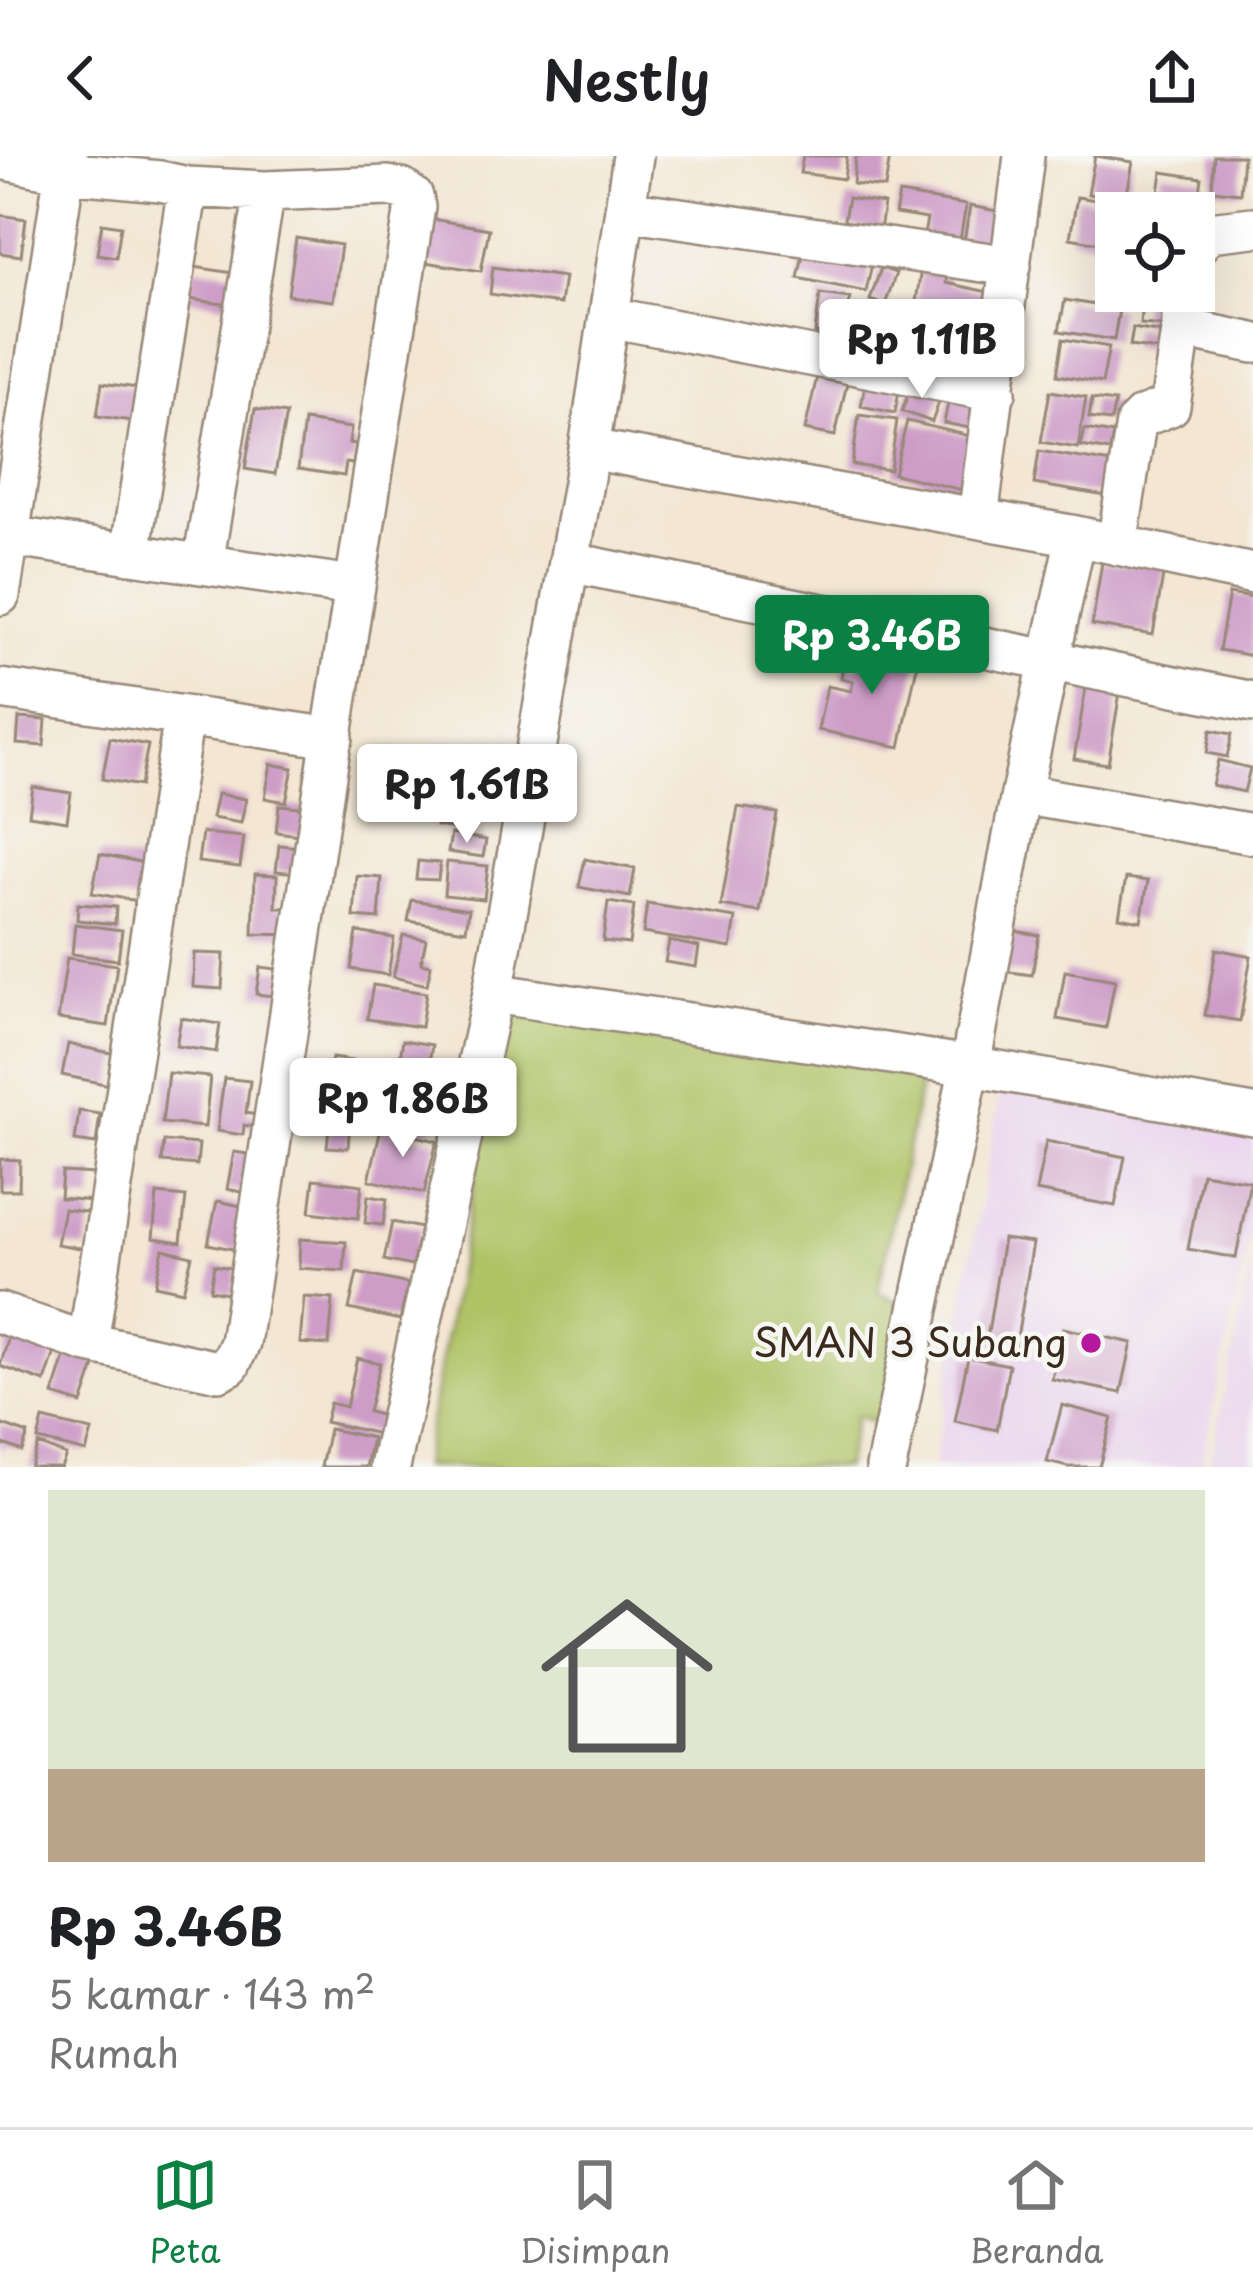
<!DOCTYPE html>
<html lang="id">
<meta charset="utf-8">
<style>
body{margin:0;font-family:"Playpen Sans",sans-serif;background:#f2f2f2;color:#202124;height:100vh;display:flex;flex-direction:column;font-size:45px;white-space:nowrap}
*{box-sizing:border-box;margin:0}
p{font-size:39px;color:#757577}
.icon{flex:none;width:66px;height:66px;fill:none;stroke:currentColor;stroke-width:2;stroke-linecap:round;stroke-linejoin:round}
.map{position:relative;height:1311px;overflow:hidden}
.details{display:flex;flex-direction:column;background:#fff;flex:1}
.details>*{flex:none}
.fabs{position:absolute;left:1095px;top:36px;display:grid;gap:24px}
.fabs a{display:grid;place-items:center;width:120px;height:120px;border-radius:0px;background:#fff;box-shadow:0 12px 48px #0002;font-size:60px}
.price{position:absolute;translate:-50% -102px;padding:0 27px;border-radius:12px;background:#fff;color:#222;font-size:39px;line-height:78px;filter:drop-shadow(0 3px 6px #0008)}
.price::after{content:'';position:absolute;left:50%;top:72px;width:36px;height:27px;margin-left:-18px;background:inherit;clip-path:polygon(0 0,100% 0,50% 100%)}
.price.on{background:#0b8043;color:#fff}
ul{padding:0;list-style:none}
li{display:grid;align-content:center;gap:24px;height:636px;padding:0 48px}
li span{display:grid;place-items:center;height:372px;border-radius:0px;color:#555}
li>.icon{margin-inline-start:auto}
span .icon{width:216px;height:216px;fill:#fffc;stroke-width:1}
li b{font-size:51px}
header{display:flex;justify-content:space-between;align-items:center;height:156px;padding:0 48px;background:#fff;font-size:54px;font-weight:600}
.tabs{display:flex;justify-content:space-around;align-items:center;height:168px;border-top:3px solid #e0e0e0;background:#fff;font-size:33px;color:#757577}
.tabs a{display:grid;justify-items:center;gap:6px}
.tabs .on{color:#0b8043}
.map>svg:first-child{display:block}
</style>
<header><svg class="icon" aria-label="back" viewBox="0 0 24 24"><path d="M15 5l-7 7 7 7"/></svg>Nestly<svg class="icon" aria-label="share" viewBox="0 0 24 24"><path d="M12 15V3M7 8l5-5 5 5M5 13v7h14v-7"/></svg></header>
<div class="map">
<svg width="1253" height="1311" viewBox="0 0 1253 1311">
<rect width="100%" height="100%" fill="#f6f6f2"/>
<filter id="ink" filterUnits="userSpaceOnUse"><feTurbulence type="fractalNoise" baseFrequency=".00833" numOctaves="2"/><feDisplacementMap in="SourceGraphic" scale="24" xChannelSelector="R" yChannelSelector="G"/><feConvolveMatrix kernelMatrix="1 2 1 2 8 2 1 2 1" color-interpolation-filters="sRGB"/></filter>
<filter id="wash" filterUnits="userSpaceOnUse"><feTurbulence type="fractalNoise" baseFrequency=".004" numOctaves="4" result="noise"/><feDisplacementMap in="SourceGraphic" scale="48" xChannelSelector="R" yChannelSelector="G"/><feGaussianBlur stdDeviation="2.7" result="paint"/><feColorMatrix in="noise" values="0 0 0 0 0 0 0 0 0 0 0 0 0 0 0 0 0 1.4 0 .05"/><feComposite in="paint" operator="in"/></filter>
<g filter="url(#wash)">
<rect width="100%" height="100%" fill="#f3e6d2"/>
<!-- built -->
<path fill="#e9d2ee" d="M1003,922L1253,970V1063L1201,1311H933Z
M1253,1102V1311H1209Z"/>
<!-- green -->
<path fill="#b0c366" stroke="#767642" stroke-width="3" d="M507,843L925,905L878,1136L905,1149L885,1269L856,1260L845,1311H422Z"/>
<g id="blocks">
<!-- building -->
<path fill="#cd9cc7" d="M803,0H847L844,23L800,17Z
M856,0H890L885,32L853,28Z
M1095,0L1133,6L1126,44L1088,38Z
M1214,0H1243L1240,37L1212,34Z
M1162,16L1202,22L1197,56L1157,50Z
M899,38L966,49L959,90L923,84L927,63L895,58Z
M1077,41L1141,51L1140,57H1116V90L1070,82Z
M848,42L884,48L880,75L843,69Z
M970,50L1013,58L1005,104L962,97Z
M0,59L26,63L21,100L0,97Z
M426,62L489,73L481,115L419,105Z
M102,67L121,70L116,101L97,98Z
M296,82L341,89L333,145L288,139Z
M806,84L874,98L866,136L798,122Z
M922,106L948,109L946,127L993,137L989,160L916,146Z
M194,111L240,118L236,150L189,143Z
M493,111L564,121L560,148L490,138Z
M881,112L896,117L885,149L870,144Z
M1143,135H1180L1177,171L1140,168Z
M820,138L850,142L845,181L815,177Z
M1065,144L1119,153L1114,184L1059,175Z
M911,158L952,165L943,210L902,202Z
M959,167L993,173L987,205L953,199Z
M1133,172L1168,178L1165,195L1130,190Z
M1063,183L1109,191L1102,227L1057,219Z
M820,207L850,214L835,280L805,274Z
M867,218L901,224L895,257L861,250Z
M913,224L943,235L932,266L902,255Z
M102,227L144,233L139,266L97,260Z
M951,233L992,242L985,275L944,267Z
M1050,235L1086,241L1078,292L1041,286Z
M1092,243L1115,246L1111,265L1089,262Z
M255,253L286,258L275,318L245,313Z
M859,259L897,264L890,314L852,309Z
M304,265L351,272L349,287L356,288L353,308L346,307L344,320L298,313Z
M907,265L983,283L971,336L894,318Z
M1085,273L1113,278L1110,295L1081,290Z
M1039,295L1117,308L1112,341L1034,328Z
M1102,406L1124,409L1165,408L1153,479L1092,469Z
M1229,438L1253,442V500L1219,494Z
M887,481L903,484L899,501L918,505L900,591L818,574L827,530L851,535L853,525L841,522L843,510L857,512L860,494L884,498Z
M1087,525L1121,530L1108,608L1074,603Z
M19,562L46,564L44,590L17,588Z
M1211,574L1232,578L1227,601L1207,597Z
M110,582L148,589L140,630L102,623Z
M377,598L425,609L415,651L367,640Z
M1218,604L1250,612L1244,636L1212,629Z
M271,608L293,612L286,646L265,642Z
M435,618L495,627L490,655L463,651L459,673L436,670L439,647L431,646Z
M33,631L71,637L67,665L29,659Z
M217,638L246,643L241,667L212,662Z
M279,649L311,652L307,680L276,676Z
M738,651L777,657L760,756L721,750Z
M202,677L244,681L240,711L198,706Z
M451,678L486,684L483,701L448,696Z
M279,689L301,691L299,717L276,715Z
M100,698L145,707L138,745L92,737Z
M585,703L635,713L630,741L579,731Z
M418,705L440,707L438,724L416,723Z
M447,706L488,710L484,743L444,739Z
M255,718L277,719L276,752H296V779L253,778Z
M357,720L382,722L379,763L354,761Z
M1126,722L1148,725L1141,765L1119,761Z
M412,744L469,753L466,774L408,765Z
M608,746L634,750L629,788L603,785Z
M78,748L116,751L115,768L77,764Z
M647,748L736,762L731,792L643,777Z
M75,768L122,774L118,804L72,798Z
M1009,774L1039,779L1032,819L1003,815Z
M357,776L394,782L388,819L351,813Z
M403,779L426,783L421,807L431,809L427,829L393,821Z
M669,785L699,791L696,811L665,806Z
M1216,793L1251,800L1240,865L1205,859Z
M194,797L224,798L222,833L193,831Z
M67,802L117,809L108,870L58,863Z
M260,811L285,814L282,841L256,838Z
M1065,815L1115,824L1106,872L1057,863Z
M373,829L426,837L421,871L367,863Z
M181,862L220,868L216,896L176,890Z
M403,884L432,889L424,936L395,931Z
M68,888L120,899L114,930L62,919Z
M332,902L372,908L364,955L324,949Z
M168,917L210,921L205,971L162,967Z
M224,922L250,925L246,957L256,959L254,971L244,969L243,979L217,975Z
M396,935L410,939L407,950L435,957L430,975L388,964Z
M79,955L100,958L96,988L75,985Z
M330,960L350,962L348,992L327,991Z
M381,972L437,985L424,1037L369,1024Z
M164,985L199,988L197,1009L162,1006Z
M1046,985L1125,1001L1115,1050L1036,1035Z
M234,996L254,999L246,1037L227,1033Z
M0,1003L20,1004L19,1034H0Z
M62,1016L95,1018L93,1045L60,1042Z
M1202,1017L1250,1025L1236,1102L1188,1093Z
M314,1023L362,1029L358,1062L310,1056Z
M157,1038L186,1041L181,1086L153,1082Z
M368,1040L387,1043L383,1069L365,1067Z
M217,1045L246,1051L237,1094L208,1088Z
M64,1053L92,1057L86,1093L57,1088Z
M392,1066L421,1072L412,1110L384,1104Z
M300,1083L346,1086L344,1115L299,1112Z
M1003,1083L1033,1087L1015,1194L986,1189Z
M163,1093L192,1100L183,1135L155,1129Z
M214,1109L237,1113L233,1138L210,1134Z
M357,1117L408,1128L400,1164L349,1153Z
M304,1141L333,1143L329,1189L300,1187Z
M1063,1172L1132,1187L1121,1237L1052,1223Z
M10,1177L56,1193L45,1226L0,1210Z
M67,1195L97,1204L82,1248L53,1239Z
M968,1201L1009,1209L997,1274L955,1265Z
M357,1202L380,1207L368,1256L384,1260L379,1278L325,1266L330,1247L346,1251Z
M1062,1249L1112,1262L1099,1311H1068L1047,1306Z
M43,1263L92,1275L86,1296L38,1284Z
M0,1268L28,1278L22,1295L4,1288L0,1299Z
M329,1273L372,1282L366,1311H321Z
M38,1288L66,1299L61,1311H30Z"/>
</g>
</g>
<g filter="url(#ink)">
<use href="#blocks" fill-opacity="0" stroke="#978878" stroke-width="3"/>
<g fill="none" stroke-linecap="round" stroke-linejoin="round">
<defs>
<path id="minor" d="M0,3L64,16L160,25L188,31L265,35L388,30L402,33L413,41L415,51C353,429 298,808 240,1187L230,1209L218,1215L88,1187L0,1157
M625,54L1011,110
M1194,93L1209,76L1253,71
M1182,135V168L1195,175L1253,187
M609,161L996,236
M589,293L1076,380L1253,418
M978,362L1024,0
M0,379L353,430
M1117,389L1136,267L1142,261L1170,250L1182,168
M130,398L188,31
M569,406L1253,546
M203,408L265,35
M0,439L67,0
M0,533L333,582
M1021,638L1253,678
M493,837L970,910L1253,959
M88,1187L184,560
M390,1311L493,837L589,293L633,0
M886,1311L970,910L1021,638L1076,380"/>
</defs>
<!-- minor casing -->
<use href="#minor" stroke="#978878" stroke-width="44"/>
<!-- minor -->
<use href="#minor" stroke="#fff" stroke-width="39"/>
</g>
</g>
<!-- markers -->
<circle fill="#b5179e" stroke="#f6f6f2" stroke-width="4.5" cx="1091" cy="1187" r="12"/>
<g text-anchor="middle" stroke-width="9" stroke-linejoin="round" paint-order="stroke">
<!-- poi labels -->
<g font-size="39" fill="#3b2a1e" stroke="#f6f6f2" text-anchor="end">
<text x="1067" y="1201">SMAN 3 Subang</text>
</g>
</g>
</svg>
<div class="fabs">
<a><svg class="icon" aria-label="locate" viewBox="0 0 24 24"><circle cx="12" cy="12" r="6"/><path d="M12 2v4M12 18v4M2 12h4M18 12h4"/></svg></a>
</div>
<b class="price" style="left:922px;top:245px">Rp 1.11B</b>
<b class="price on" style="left:872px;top:541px">Rp 3.46B</b>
<b class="price" style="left:467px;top:690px">Rp 1.61B</b>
<b class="price" style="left:403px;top:1004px">Rp 1.86B</b>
</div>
<section class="details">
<ul>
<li><span style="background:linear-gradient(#dfe7d0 75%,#b9a48a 0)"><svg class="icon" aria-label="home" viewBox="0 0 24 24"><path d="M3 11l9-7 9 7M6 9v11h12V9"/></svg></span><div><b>Rp 3.46B</b><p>5 kamar · 143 m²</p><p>Rumah</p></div></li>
</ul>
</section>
<nav class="tabs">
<a class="on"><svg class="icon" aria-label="map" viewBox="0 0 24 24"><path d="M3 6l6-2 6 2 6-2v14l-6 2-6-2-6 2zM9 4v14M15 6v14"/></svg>Peta</a>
<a><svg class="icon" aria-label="saved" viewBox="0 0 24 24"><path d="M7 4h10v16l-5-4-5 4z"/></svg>Disimpan</a>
<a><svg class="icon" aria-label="home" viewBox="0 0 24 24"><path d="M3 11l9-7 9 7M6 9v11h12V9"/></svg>Beranda</a>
</nav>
